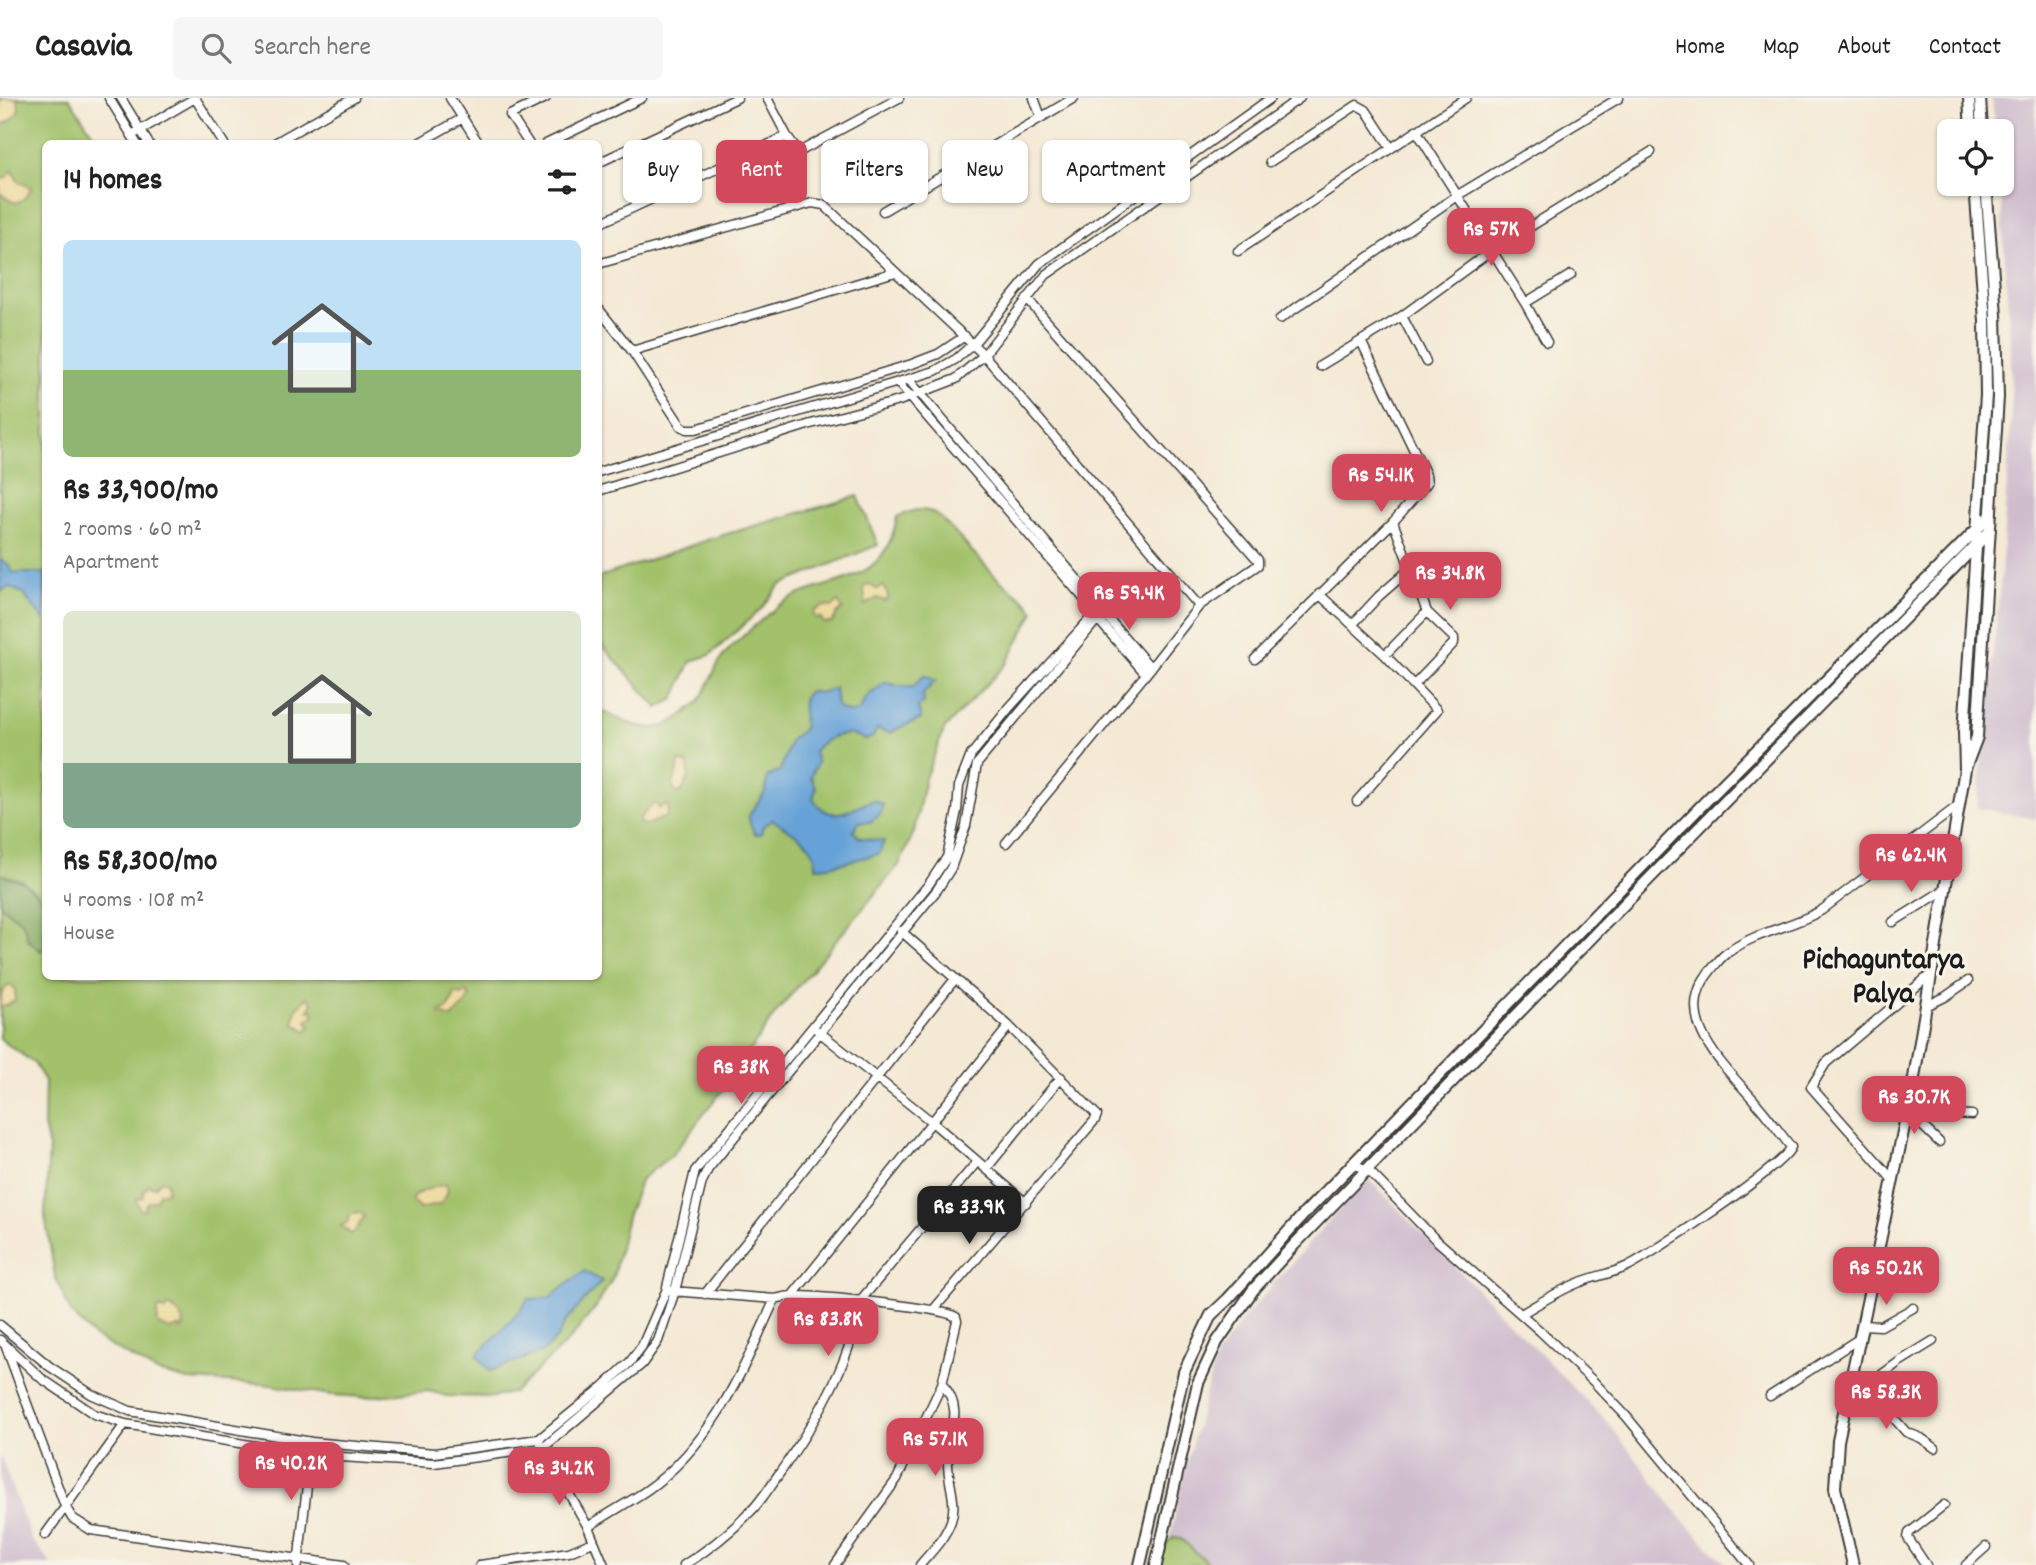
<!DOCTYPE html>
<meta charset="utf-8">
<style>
body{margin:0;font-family:Dekko,sans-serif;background:#f6f6f6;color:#222;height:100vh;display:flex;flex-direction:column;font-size:26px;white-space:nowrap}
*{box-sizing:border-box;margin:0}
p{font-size:23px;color:#767676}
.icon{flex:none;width:38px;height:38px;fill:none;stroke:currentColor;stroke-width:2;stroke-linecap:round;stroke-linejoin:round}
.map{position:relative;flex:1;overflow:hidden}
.details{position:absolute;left:42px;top:42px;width:560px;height:840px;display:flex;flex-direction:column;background:#fff;border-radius:10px;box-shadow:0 2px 5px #0004}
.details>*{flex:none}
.top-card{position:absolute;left:623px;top:42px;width:665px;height:63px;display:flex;gap:14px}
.tools{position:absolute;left:1937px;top:21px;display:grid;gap:14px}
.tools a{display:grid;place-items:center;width:77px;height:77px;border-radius:10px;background:#fff;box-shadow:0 2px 5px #0004;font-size:35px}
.price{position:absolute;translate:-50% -60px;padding:0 16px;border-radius:14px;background:#d1495b;color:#fff;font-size:23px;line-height:46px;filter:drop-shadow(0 2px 4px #0008)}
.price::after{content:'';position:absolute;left:50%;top:42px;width:21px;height:16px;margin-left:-10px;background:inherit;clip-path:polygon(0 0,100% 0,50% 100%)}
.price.on{background:#222;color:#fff}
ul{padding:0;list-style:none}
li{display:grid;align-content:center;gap:14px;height:371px;padding:0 21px}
li span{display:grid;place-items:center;height:217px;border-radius:10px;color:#555}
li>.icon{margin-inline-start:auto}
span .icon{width:126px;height:126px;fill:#fffc;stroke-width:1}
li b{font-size:30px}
h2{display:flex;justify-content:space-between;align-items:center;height:84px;padding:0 21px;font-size:30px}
.tag{padding:0 24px;border-radius:10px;background:#fff;box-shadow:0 2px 5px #0004;font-size:24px;line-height:63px}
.tag.on{background:#d1495b;color:#fff}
header{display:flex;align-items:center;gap:42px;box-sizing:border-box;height:98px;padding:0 35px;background:#fff;border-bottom:2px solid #e0e0e0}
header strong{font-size:33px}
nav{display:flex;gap:38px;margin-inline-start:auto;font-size:24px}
.search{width:490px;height:63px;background:#f6f6f6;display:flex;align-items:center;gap:18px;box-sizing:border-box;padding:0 24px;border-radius:10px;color:#767676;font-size:26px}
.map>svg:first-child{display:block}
</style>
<header>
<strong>Casavia</strong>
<div class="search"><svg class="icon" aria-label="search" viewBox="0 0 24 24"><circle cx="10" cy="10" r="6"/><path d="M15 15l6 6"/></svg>Search here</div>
<nav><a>Home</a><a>Map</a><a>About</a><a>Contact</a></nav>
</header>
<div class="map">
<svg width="2036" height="1467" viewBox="0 0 2036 1467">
<rect width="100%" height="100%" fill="#f7f3e8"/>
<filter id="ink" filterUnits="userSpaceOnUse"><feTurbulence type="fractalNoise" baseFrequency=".0143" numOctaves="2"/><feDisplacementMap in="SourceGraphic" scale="14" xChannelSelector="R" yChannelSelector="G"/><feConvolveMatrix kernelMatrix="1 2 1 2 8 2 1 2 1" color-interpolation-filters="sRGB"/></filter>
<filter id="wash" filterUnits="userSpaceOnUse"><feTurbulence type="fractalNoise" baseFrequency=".00686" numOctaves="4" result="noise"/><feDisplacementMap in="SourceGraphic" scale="28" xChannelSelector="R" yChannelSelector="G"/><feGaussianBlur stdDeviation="1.57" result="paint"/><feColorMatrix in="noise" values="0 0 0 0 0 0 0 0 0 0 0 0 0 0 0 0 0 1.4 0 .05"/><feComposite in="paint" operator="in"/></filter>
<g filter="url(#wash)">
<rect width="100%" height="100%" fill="#f4e9d4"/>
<!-- industrial -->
<path fill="#cfbdce" d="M1992,0H2036V721L1977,710L2001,479L2011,319V254L2000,86H2002V33H1995Z
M1367,1079L1609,1326L1682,1421L1727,1467H1164L1185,1371L1216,1258L1242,1222Z
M0,1357L32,1442L52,1467H0Z"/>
<!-- green -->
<path fill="#a2c16a" stroke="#5f6e43" stroke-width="2" d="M0,0H69L99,45L46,46V878H598L599,611C613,619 642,633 659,629C667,628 676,622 683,617C688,612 695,608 699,603C710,589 713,569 725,556C739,540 757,526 772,513C818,473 883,499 897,419C914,411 925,408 941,420L997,480L1028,505L1034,514L1006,566L945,630L925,680L914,734L899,767L775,916L728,985L672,1057L641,1081L627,1119L613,1180L596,1209L571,1240L514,1294L494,1299L447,1298L429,1293L364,1299L332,1297L264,1286L188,1282L157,1274L93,1238L71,1215L55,1178L45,1118L49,1050L44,1028L45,983L34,965L0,941Z
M858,398L878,447L780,487L762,510L710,557L691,563L674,601L658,610L599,544V482L602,478L713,440Z
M1173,1440L1181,1441L1210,1467H1161C1163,1456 1163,1445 1173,1440Z"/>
<!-- forest -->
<path fill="#81a75e" stroke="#4e623d" stroke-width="2" d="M0,776L22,783L45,802V850L41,853L28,842L23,825L0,807Z"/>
<!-- sand -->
<path fill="#eeda9e" stroke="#857b5d" stroke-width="2" d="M3,0H16C25,14 12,23 0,28V5Z
M12,72L18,83L32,90C20,108 16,109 0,95V81L6,80Z
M868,486L877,491L883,488L889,500L885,503L877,500L865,507L864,489Z
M838,504L843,511L837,516L832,525H823L821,519L818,521L814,518V513L824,508L833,509Z
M680,663L688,666L689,678L682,693L677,695L673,691V687Z
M653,706H657L659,711L665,706L669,708L666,719L646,727L640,726L639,721Z
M11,887L15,891V902L11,905L0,909C0,900 1,890 11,887Z
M466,894L470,897L465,907L452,920L440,916V914L448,911L456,895L462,897Z
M308,899L312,904L311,910L307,913L311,912L315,916L307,923L311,928L306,933L294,925L296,911Z
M161,1082L167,1084V1093L159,1095L156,1102L147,1105L144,1112H140L136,1101L143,1099V1093L149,1087L155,1089Z
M446,1086L448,1093L441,1106L420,1111L412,1104V1100C421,1092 435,1089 446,1086Z
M359,1114L364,1118L355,1134L351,1136L341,1128L348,1124L350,1117Z
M168,1209H171L180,1217L184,1225L182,1231L178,1229L170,1232L158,1227L157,1213L161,1210L165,1213Z"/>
<!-- water -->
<path fill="#66a2d7" stroke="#415f7a" stroke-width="2" d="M0,461L9,467L13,475H45V523L22,495L9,489L0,494Z
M924,577L935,583L923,596L924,604L918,609L921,621C909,627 903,626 891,635L877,631L873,639L865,642C847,631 826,638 814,653L817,665L811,679L816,690L813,701C831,727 849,712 873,702L883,706L880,717L870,724H859L853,733L860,740L884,743L879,756L830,768L816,769C817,743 792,735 773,722L763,728L761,736H755C742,714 753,714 764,696C767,692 766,685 767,679L780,673L791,641L803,632C806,617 797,604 809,593L819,595L835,590L837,609L850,615L860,612L865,600L886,584L898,588L913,589Z
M584,1173L602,1183L566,1223L558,1239L543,1254L490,1273L477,1257L520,1213L528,1201L549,1200Z"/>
</g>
<g filter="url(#ink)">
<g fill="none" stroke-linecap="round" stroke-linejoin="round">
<defs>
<path id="minor" d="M109,0L137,46
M121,0L149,46
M195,0L224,46
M450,0L479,46
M767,0L787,38L799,54L899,0
M1034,0L1041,19
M1416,32L1525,205L1547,244
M132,37L195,0
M273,46L354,0
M417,46L463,20
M529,46L510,17L546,0
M546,46L642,0
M1270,64L1357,7L1366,12L1391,50
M598,65L737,0
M883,113L1074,0
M598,126L787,38
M1238,153L1466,0
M598,166L812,105L824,107L984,257L1199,508
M1525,205L1571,177
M598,210L632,253L681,328L687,331H696L912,266L938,256L965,238
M1402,218L1426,264
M1280,221L1458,97L1619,0
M632,253L895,174
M1320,268L1402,218L1491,153L1651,54
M598,374L935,273L956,261L973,246L1039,166L1271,0
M598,393L811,326L899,303L956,281L984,257L1046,177L1300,0
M1393,424L1427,514L1454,540V545L1415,586
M1319,496L1385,557L1437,612L1357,703
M1101,512L1151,570
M1095,518L1146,576
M1353,526L1379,498L1409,472
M1385,557L1427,514
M1255,561L1393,424L1427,385L1426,377L1361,243
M1006,745L1146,576L1199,508L1258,467V462L1027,201
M1893,824L1944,792
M901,833L1009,928L1097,1017L1095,1022L934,1211
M1926,908L1945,899L1968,883
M818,933L932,1024L1026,1105
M1913,986C1940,1005 1934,1016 1972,1017
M1907,1013L1939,1044
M1352,1066L1368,1072L1434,1140L1540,1233L1594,1284L1626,1318L1749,1467
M986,1071L1061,979
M1893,1082L1811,989L1826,965L1931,876
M672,1193L775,1201C781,1200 786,1198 792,1198C814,1197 942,1209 956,1219L957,1223L942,1286L897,1381L835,1467
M705,1196L955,881
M792,1198L1009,928
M1521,1216C1540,1205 1558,1193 1578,1185C1594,1178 1612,1176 1628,1168C1652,1156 1786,1067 1791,1049C1780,1035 1770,1021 1758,1007C1728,971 1668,921 1711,872C1717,865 1722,857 1730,853C1758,833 1793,829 1822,812L1959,707
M0,1227L49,1268L91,1296L130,1313L312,1344L434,1355L539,1341L604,1288L630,1264L642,1248L666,1193L695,1073L929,786L947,759L957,713L959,688L971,657L1009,610L1089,522L1091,509L898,285
M1862,1227L1881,1228L1913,1210
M0,1242L41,1280L94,1316L125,1326L310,1357L434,1365L543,1350L642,1266L658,1243L675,1193L702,1084L708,1071L937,792L951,770L966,728L977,666L1101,517L1098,506L909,282
M6,1249L65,1408L72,1420L91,1432L344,1467
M1866,1288L1906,1334L1921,1340L1935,1350
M1770,1298L1860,1240
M1847,1302L1899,1264L1933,1243
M541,1347L588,1429L604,1467
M588,1429C607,1416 628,1405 647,1392C713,1346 743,1271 775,1201
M45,1437L125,1326
M298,1467L312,1344
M480,1467L569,1454L593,1444
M684,1467C708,1452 731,1434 751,1413C760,1404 767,1393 774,1383C810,1333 853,1265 859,1204L977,1064
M920,1467C932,1453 945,1440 951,1423C958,1404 947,1383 948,1363C949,1334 965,1311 942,1286
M1926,1467L1908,1440L1909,1435L1944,1407
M1966,1467L1986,1449"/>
<path id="tertiary" d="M1969,0L1971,33
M1980,0L1982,33
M1966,668L1977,639L1998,299L1996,217L1986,86
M1140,1467L1184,1274L1211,1217L1228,1201L1303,1117L1705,704L1991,417
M1156,1467L1198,1285L1217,1244L1253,1192L1294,1147L1598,833L1990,433
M1853,1467L1835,1390L1838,1343L1913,986L1965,671L1964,634L1986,297L1985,223L1975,86"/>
</defs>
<!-- minor casing -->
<use href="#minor" stroke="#3c3b38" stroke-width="11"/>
<!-- tertiary casing -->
<use href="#tertiary" stroke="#3c3b38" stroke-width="14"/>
<!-- minor -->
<use href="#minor" stroke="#fff" stroke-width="8"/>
<!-- tertiary -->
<use href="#tertiary" stroke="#fff" stroke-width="10"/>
</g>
</g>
<g text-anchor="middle" stroke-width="6" stroke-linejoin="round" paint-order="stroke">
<!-- quarter labels -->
<g font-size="30" font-weight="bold" fill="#1c1c1c" stroke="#f7f3e8">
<text x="1883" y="870">Pichaguntarya<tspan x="1883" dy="34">Palya</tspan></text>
</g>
</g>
</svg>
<div class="tools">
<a><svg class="icon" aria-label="locate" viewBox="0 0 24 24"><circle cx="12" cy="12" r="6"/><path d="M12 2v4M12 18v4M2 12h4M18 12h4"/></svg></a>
</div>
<b class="price" style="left:1491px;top:170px">Rs 57K</b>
<b class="price" style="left:1381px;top:416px">Rs 54.1K</b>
<b class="price" style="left:1450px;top:514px">Rs 34.8K</b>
<b class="price" style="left:1129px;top:534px">Rs 59.4K</b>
<b class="price" style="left:1911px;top:796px">Rs 62.4K</b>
<b class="price" style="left:741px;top:1008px">Rs 38K</b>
<b class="price" style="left:1914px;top:1038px">Rs 30.7K</b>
<b class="price on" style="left:969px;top:1148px">Rs 33.9K</b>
<b class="price" style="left:1886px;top:1209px">Rs 50.2K</b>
<b class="price" style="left:828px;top:1260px">Rs 83.8K</b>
<b class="price" style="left:1886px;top:1333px">Rs 58.3K</b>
<b class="price" style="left:935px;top:1380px">Rs 57.1K</b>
<b class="price" style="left:291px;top:1404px">Rs 40.2K</b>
<b class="price" style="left:559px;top:1409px">Rs 34.2K</b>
<div class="top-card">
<a class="tag">Buy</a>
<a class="tag on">Rent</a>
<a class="tag">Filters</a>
<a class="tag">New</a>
<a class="tag">Apartment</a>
</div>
<section class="details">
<h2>14 homes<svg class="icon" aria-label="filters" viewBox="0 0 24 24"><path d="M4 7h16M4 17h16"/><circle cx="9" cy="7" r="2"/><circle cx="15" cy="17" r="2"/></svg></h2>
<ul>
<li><span style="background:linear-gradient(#bfe0f5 60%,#8fb573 0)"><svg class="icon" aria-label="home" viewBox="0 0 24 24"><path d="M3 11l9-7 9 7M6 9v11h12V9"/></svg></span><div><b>Rs 33,900/mo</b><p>2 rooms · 60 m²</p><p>Apartment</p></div></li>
<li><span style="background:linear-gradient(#dfe7d0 70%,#7fa58c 0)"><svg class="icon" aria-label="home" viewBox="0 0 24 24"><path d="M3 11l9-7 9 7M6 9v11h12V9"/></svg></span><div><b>Rs 58,300/mo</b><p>4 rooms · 108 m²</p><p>House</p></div></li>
</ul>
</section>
</div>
